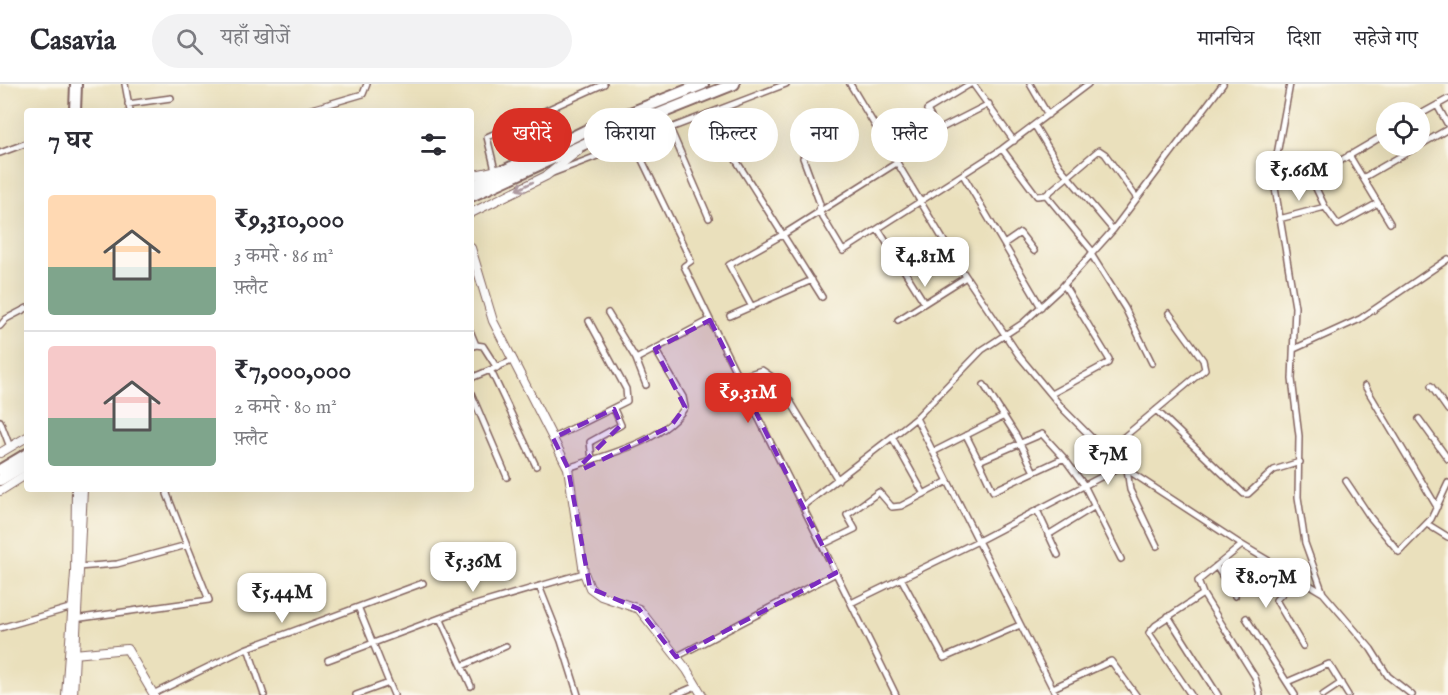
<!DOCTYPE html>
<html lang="hi">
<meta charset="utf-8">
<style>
body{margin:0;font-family:"IM FELL English","Noto Serif Devanagari",serif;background:#f2f2f3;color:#2b2b33;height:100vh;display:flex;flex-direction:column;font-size:22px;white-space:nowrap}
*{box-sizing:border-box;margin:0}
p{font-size:20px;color:#7c7c81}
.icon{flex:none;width:33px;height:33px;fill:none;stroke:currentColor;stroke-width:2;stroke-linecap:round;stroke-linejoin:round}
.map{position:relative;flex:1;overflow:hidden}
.drawer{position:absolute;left:24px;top:24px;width:450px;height:384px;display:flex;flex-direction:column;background:#fff;border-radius:6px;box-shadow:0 6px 24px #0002}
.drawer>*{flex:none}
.guide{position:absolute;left:492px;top:24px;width:570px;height:54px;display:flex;gap:12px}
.fabs{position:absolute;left:1376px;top:18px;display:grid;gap:12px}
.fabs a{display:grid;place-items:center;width:54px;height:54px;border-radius:50%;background:#fff;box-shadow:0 6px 24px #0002;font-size:30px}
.price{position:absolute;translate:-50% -51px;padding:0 14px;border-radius:12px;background:#fff;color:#222;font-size:20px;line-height:39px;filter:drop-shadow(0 2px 3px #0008)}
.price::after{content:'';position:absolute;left:50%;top:36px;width:18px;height:14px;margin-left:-9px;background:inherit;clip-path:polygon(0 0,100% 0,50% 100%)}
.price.current{background:#d93025;color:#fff}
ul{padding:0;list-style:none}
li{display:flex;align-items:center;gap:18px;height:150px;padding:0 24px}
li+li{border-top:2px solid #e1e1e2}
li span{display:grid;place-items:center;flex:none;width:168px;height:120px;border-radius:6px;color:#555}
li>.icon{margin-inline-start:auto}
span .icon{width:72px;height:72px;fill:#fffc;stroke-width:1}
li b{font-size:26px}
h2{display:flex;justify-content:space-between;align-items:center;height:72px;padding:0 24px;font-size:26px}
.chip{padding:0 21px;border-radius:27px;background:#fff;box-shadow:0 6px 24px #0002;font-size:21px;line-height:54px}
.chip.current{background:#d93025;color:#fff}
header{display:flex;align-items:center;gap:36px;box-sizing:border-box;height:84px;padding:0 30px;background:#fff;border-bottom:2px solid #e1e1e2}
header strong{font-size:28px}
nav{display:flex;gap:33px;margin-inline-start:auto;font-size:21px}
.search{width:420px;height:54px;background:#f2f2f3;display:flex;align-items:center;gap:15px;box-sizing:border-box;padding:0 21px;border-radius:33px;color:#7c7c81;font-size:22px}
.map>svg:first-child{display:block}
</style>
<header>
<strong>Casavia</strong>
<div class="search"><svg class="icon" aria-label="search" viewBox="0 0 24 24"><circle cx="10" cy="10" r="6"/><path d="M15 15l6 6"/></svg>यहाँ खोजें</div>
<nav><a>मानचित्र</a><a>दिशा</a><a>सहेजे गए</a></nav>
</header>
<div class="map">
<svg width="1448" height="611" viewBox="0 0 1448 611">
<rect width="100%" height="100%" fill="#fbf7ec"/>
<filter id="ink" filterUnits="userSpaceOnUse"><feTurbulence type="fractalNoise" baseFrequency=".0167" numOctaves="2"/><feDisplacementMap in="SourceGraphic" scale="12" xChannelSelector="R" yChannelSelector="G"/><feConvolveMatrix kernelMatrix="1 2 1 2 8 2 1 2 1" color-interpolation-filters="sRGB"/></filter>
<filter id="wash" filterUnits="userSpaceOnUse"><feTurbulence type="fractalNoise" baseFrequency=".008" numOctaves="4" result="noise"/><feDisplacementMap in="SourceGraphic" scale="24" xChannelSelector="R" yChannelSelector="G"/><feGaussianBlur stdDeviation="1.35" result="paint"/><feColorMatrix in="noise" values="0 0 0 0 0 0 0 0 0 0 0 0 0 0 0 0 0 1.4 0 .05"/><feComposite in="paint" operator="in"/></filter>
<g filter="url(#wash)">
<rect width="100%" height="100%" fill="#eae0bc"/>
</g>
<g filter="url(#ink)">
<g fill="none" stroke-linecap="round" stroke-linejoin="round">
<defs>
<path id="street" d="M125,0L130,27
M850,0L959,182L1020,273L1064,326L1111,373L1132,389L1242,461L1323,509L1371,565L1388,592L1412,611
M970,0L927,26L938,46L989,20
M973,0L1014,57
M1030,0L1048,31
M1290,0L1273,92L1295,223L1292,295L1299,352L1298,413L1305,459L1323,509
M128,20L171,14
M1437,21L1448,41
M305,27L363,10L367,0
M707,30L822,213
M1419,31L1448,15
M1035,42L1060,83L1113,146
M626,43L691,177L684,182C753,326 826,467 896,611
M670,44L709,134
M887,65L933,40
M1002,65L1037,112L1046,111L1099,66L1105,70L1136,113
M0,69L27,59
M1349,71L1390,139
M803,74L820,120L819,127L843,167L1002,65L1088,0
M495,86L487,53L604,0
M550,90L786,0
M963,91L1041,223
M1363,94L1448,45
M1046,111L1093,168
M1378,119L1338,141L1325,123L1311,94L1386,50
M1279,135L1325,123
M878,145L924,218
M1004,160L1020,149L1034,167
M1091,170L1125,224L1152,279
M752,223L729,181L784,150L895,80
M608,229L636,275L646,301
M730,232L812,196
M898,236L966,193
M0,242L6,235L27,224
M471,249L476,261L471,263
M476,261L483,262L497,284
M1294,265L1360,235L1448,175
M636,275L710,236
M491,287L536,382
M471,294L514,276
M737,294L762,286L778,297L838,396
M984,301L1017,353L1034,388
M1365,302L1437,423
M1431,302L1448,326
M471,309L507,393
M1051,310L1108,279L1109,275L1064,201
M1156,326L1244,410H1248L1274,386L1300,378
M1419,335L1448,375
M0,337L10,363
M966,351L979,377
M892,353L916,334
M553,354L627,317L626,305L589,237
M933,368L1004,332
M1106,368L1205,285L1203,276L1169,229
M1064,374L1042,350L979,377L993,407L1064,374L1084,401L1121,475
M592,376L590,358L621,341L614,325
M568,384C605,371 664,358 685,323L683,313L655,265
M1127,385L1130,406L1157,462
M1346,397L1370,433L1399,468L1431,435L1448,399
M168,405L167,410L187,461
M804,421L892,353L924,410
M1037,426L1058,471
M1427,440L1448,453
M1048,451L1095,422
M822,461L855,445L847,431L879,408L892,423L901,422L948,397
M1242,461L1198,497L1203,510L1255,593L1260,611
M1216,482L1235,512
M1298,493L1276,516L1303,562
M901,494L944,574L1020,541
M539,502L561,557L578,611
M851,519L978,457L1122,382
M359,525L394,611
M1168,532L1218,611
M440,534L471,602
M1246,534L1295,611
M74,535L209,516L187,461L117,480L77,483
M0,544L73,523
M248,564L264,611
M676,573L836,489
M328,576L472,522L584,489
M462,582L506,562
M1287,598L1329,580L1348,611
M1053,604L1111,577L1136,611
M153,610L245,565L423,499
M356,611L389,599
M675,611L696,602
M1056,611L916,334L982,266L1023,239L1061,204L1113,146L1223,0
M1191,611L1149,549L1156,541L1203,510
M1323,611L1341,599"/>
<path id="secondary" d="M471,92L502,85
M471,129L546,92L578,67
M471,164L493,237L568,384L584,489L590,504L601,512L639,525L687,586L702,611
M0,369L27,353
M0,407L27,390
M74,570L127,565L154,611
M66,611L75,489L76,405
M73,611L83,405"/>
<path id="highway" d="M75,27L76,0
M471,103L585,47L703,0
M471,112L591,57L734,0
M0,386L27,370
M0,396L27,380"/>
</defs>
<!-- street casing -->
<use href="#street" stroke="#82635e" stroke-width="8"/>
<!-- secondary casing -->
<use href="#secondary" stroke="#82635e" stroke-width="10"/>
<!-- highway casing -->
<use href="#highway" stroke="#82635e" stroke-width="14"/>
<!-- street -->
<use href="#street" stroke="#fff" stroke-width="5"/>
<!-- secondary -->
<use href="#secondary" stroke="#fff" stroke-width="8"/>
<!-- highway -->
<use href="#highway" stroke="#fff" stroke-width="10"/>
</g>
<!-- one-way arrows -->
<defs><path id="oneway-shaft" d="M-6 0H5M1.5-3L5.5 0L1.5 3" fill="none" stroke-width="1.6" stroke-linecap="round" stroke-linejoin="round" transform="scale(1.5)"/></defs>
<use stroke="#ae9aa0" href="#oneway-shaft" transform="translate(525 102) rotate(153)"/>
</g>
<!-- marked area -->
<path fill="#7b2cbf" fill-opacity="0.2" stroke="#7b2cbf" stroke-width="4.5" stroke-dasharray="12 8" stroke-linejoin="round" d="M710,236L836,489L676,573L639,525L590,504L568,384L553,354L614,325L621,341L581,381L583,385L671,342L685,323L655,265Z"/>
</svg>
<div class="fabs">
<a><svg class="icon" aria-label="locate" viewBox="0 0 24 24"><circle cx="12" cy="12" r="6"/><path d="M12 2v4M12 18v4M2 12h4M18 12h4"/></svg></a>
</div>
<b class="price" style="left:1299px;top:118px">₹5.66M</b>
<b class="price" style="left:925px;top:204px">₹4.81M</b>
<b class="price current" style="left:748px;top:340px">₹9.31M</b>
<b class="price" style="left:1108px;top:402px">₹7M</b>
<b class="price" style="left:473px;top:509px">₹5.36M</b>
<b class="price" style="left:1266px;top:525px">₹8.07M</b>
<b class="price" style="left:282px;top:540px">₹5.44M</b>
<div class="guide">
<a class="chip current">खरीदें</a>
<a class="chip">किराया</a>
<a class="chip">फ़िल्टर</a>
<a class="chip">नया</a>
<a class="chip">फ़्लैट</a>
</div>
<section class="drawer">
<h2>7 घर<svg class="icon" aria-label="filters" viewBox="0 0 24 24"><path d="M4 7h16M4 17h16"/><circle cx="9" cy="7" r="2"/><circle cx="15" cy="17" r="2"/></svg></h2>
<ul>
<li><span style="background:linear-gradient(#ffd9b3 60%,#7fa58c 0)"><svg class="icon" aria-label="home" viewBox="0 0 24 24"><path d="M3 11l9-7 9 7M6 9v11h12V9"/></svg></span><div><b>₹9,310,000</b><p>3 कमरे · 86 m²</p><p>फ़्लैट</p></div></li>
<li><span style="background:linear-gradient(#f6c9c9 60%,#7fa58c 0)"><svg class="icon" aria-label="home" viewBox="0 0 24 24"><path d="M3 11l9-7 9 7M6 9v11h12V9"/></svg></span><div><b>₹7,000,000</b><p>2 कमरे · 80 m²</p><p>फ़्लैट</p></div></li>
</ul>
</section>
</div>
